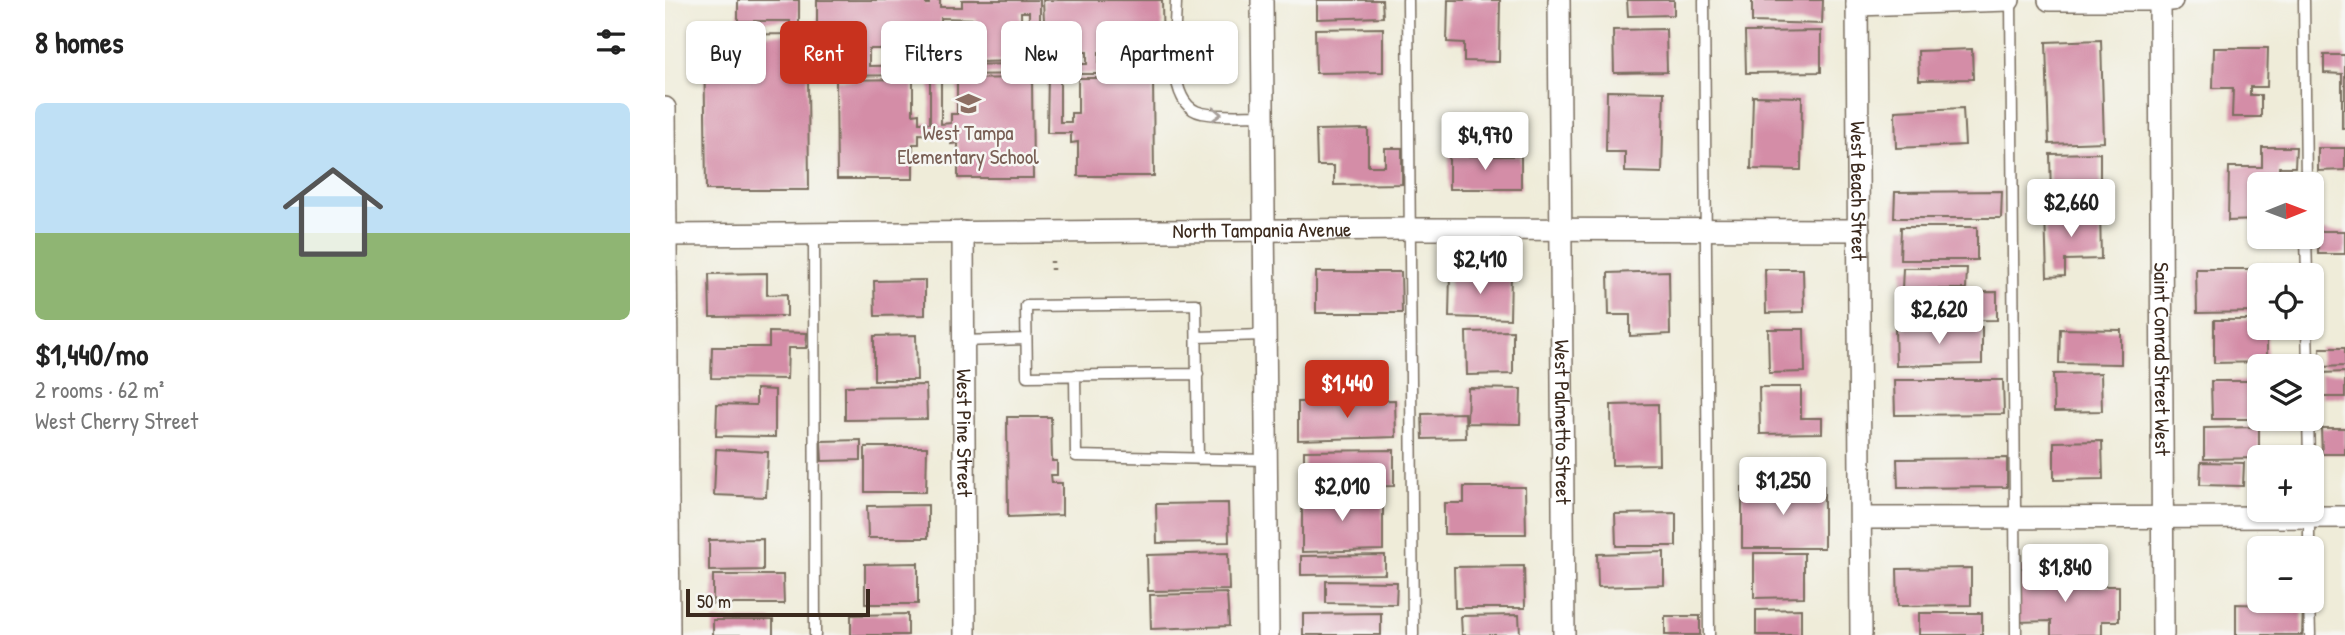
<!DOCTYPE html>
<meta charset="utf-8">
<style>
body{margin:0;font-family:"Patrick Hand",sans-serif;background:#f6f6f6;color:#222;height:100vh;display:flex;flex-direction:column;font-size:26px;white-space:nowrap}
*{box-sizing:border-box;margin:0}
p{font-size:23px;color:#767676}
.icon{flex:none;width:38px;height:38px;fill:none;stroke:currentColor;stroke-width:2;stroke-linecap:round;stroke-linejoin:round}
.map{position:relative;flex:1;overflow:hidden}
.side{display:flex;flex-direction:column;background:#fff;width:665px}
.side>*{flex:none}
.banner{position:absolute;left:21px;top:21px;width:665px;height:63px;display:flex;gap:14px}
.needle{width:46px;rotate:89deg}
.tools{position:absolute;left:1582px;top:172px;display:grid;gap:14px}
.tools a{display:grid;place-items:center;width:77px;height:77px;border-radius:10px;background:#fff;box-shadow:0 2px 5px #0004;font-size:35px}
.scale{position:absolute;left:21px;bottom:18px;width:184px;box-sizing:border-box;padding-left:7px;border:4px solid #3b2a1e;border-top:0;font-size:19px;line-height:24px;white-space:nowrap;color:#3b2a1e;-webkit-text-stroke:5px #f6f6f2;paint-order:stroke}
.price{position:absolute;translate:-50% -60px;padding:0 16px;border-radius:7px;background:#fff;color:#222;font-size:23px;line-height:46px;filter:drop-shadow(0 2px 4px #0008)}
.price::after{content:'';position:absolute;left:50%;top:42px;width:21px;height:16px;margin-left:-10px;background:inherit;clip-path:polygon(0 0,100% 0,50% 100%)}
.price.selected{background:#c8321e;color:#fff}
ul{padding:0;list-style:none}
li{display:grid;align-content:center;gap:14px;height:371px;padding:0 35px}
li span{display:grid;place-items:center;height:217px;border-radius:10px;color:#555}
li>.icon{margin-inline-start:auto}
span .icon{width:126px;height:126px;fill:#fffc;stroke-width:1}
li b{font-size:30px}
h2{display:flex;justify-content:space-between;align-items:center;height:84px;padding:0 35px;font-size:30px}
.pill{padding:0 24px;border-radius:10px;background:#fff;box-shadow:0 2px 5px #0004;font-size:24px;line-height:63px}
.pill.selected{background:#c8321e;color:#fff}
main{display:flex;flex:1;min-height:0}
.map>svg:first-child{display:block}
</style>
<main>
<section class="side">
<h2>8 homes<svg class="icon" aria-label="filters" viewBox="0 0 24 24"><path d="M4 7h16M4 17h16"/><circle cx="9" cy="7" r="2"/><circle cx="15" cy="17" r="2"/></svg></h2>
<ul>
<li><span style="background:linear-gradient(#bfe0f5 60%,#8fb573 0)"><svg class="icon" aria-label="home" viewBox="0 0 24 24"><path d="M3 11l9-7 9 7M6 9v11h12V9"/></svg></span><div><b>$1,440/mo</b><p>2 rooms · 62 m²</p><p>West Cherry Street</p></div></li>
</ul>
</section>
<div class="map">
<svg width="1680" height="635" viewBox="0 0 1680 635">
<rect width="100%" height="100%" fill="#f6f6f2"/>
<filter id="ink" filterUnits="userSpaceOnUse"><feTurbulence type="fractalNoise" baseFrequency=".0143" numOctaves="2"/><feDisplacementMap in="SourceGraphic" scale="14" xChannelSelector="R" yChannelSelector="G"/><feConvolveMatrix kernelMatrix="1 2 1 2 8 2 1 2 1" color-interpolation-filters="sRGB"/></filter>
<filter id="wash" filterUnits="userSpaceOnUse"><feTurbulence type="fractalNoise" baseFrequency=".00686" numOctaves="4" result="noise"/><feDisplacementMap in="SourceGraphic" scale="28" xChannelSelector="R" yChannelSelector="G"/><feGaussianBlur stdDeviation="1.57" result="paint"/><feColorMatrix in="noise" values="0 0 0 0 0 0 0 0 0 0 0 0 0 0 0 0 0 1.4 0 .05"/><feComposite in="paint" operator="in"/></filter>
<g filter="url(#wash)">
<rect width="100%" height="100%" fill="#efecd9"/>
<g id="blocks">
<!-- building -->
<path fill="#d48da7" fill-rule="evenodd" d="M73,0H134V34H142L143,66H193V49L152,50V0H261V4H264V0H275V7H297V0H375V21H379L378,0H497L498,62H489V74H395V122H406V113H413V78H488L489,176H413V142L406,143V133H382L383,74L276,75V124L286,123V114H292V79L367,78L368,178H293V143L286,144V135L254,134V144H248V179H172L171,80L248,79V114L254,113V123H265V75L143,76L144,190H41L39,35L125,34V21H73ZM356,12H364V64L276,65V18L311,19V62L357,61ZM261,27H265V65L204,66V49H261ZM375,34H378V52H422V64H375ZM434,52H475L477,63H434Z
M652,0H717L718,17L652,19Z
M783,0H835L834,62L799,61V43L782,42Z
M962,0H1009V15L963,16Z
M1087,0H1158L1157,24L1087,22Z
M718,28V72L651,73L650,29Z
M1001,29L1002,72L949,73L948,30Z
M1156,31V72L1081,73L1080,32Z
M1436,40L1439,142L1384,144L1381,42Z
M1549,48H1603L1602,87H1585V95H1596V117H1567L1568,88H1548Z
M1307,49L1308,79L1254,80L1253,51Z
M1659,55H1680V128H1677V74L1659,73Z
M942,91L999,92L997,173L960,172V152H941Z
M1088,96L1137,97L1136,170L1086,169Z
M1298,108L1300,145L1231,148L1230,111Z
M703,129V166H720V148H737V184L669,185V166H652L651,130Z
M1597,147H1631L1630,167H1614V184H1594V220L1563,221L1564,167H1597Z
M1653,148H1680V170L1653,171Z
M1435,153V197L1386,198L1385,154Z
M784,156H856V189H784Z
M1337,191L1336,218H1229L1230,192Z
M1435,211L1436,259L1400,260V276L1382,277L1380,213Z
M1236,227H1312V260H1235Z
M1653,231H1680V254H1653Z
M1238,268H1302L1301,289H1237Z
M1100,269H1138L1139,312L1101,313Z
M1531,269H1604V275H1594V312L1532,313Z
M1004,271L1005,334L965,336V315H944L943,273Z
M651,272H736L737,313H651Z
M102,273V295L122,294V316L45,317L44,274Z
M785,273L846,274L845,319L784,317Z
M260,280V315L210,316L209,281Z
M1332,292V320L1242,321L1243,293Z
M1549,320H1594V327H1602V362L1549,363Z
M1317,327V364L1231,366L1230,328Z
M1103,329H1139L1140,372L1104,373Z
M1395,329L1456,330V364L1394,363Z
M848,331V374L802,375L801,332Z
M104,332L142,333L141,348H123L122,379L46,378L47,347H104Z
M251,335L252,380H209V336Z
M1655,348H1680V366L1656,367Z
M1680,372V397H1657L1656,373Z
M1436,373L1437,411L1389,412L1388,374Z
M1229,380H1338L1339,414L1230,415Z
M1546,381H1594V419H1547Z
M261,385L262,419L180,420V386Z
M1094,387H1136V418H1157V433L1095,434Z
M803,388L856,389L855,424L802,423Z
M91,389L110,390V437L51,436L52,404L91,405Z
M730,400L731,437L633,440V402Z
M993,404L994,464L947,465L946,405Z
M800,413L801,438L758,439L757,414Z
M342,417H386L387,461H392V475H386L387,483H397V515L343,517Z
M1594,427V458L1539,459V428Z
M1656,428H1680V454H1657Z
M196,440V460L157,461L156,441Z
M1437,441L1438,479L1389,480V442Z
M200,447H262L261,492H200Z
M51,449L103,452L101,497L49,495Z
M729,450V486L639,487V451Z
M1342,458V487L1233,488L1232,459Z
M1536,462L1579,463L1578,486L1535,485Z
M1159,486V548H1077V487Z
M799,487H860L861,534H779V503H799Z
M718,494V550L637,552V495Z
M563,503L564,542L492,543L491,504Z
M263,505V538H203L202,506Z
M1011,513V546H951L950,514Z
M98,539V570L44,571V540Z
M999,552V585L933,587L932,554Z
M563,553L564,590L483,591L482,555Z
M1089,553H1139V597L1089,598Z
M720,555V574L636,575V556Z
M253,563V604H200V564Z
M859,566L860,608H790L789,567Z
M1306,568V605L1233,606L1232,569Z
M1352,568H1386V586H1454V621H1437V635H1386V621L1352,622Z
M48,575H118L119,604H48Z
M661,581L732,582L731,604L661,603Z
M562,593L564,626L486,629L485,595Z
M1571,604L1638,606L1637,635H1571Z
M1136,609V635H1091V610Z
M716,613V635H638V614Z
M1254,613H1317V635H1254Z
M243,614V635H186V615Z
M854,615L855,635H797L796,616Z
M1000,616H1035V635H1000Z
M48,620H108V635H48Z"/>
</g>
</g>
<g filter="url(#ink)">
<use href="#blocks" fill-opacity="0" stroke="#7a6e5f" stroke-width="2"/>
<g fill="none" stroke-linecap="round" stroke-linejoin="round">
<defs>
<path id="service" d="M511,0C511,30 499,106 537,113C556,117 578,115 598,115
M743,0L748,635
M1039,0L1044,635
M1346,0L1351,635
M1639,0L1641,184
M149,234L150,635
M1641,236L1642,275
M1642,327L1643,366
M532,337L599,335
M298,341L361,339
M533,374L362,376L361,306L531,304L533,459
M410,375L411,456L602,460
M1643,418L1644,457
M1644,516V548
M1644,600L1645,635"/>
<g id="minor">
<path d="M597,0L603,635"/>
<path id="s1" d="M894,0L899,635"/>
<path id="s2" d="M1192,0L1196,635"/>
<path d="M1384,0H1507"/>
<path id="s3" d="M1495,0L1498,635"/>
<path d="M1192,5L1344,0"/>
<path d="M0,108L4,635"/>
<path id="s4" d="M298,232L300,635"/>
<path id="s5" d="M0,235L745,229L1194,230"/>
<path d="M1196,518L1680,517"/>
</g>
</defs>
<!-- service casing -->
<use href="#service" stroke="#7a6e5f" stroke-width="13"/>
<!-- minor casing -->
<use href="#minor" stroke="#7a6e5f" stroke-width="24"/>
<!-- path -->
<path stroke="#7a6e5f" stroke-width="4.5" stroke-dasharray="2 5" stroke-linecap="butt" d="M387,261V270"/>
<!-- service -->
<use href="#service" stroke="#fff" stroke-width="10"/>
<!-- minor -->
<use href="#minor" stroke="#fff" stroke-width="21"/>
</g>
<!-- one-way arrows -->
<defs><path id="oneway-chevron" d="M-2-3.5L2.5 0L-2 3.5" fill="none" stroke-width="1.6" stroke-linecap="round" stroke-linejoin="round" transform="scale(1.75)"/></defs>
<use stroke="#a79f9a" href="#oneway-chevron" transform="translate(552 114) rotate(2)"/>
</g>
<!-- icons -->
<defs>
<symbol id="school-bare" viewBox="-9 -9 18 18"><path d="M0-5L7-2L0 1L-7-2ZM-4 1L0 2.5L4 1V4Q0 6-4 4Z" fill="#8d6e63" stroke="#f6f6f2" stroke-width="2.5" paint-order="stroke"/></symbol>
</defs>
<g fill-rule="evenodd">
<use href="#school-bare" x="286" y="86" width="35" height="35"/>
</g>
<g text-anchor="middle" stroke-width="5" stroke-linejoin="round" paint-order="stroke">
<!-- education labels -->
<g font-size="21" fill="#785e54" stroke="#f6f6f2">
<text x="303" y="140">West Tampa<tspan x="303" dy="24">Elementary School</tspan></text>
</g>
<!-- street labels -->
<g font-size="21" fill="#3b2a1e" stroke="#f6f6f2">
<text dy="7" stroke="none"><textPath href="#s2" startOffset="191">West Beach Street</textPath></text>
<text dy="7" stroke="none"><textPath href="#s5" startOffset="597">North Tampania Avenue</textPath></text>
<text dy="7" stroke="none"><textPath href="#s3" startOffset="359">Saint Conrad Street West</textPath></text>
<text dy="7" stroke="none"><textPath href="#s1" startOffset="422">West Palmetto Street</textPath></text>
<text dy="7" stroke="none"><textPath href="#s4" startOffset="201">West Pine Street</textPath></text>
</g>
</g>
</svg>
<div class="tools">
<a><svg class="needle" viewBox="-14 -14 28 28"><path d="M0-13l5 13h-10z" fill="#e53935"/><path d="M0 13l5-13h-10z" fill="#767676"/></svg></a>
<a><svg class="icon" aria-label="locate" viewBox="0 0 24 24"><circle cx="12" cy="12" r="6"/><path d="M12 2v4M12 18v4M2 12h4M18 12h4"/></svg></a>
<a><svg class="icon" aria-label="layers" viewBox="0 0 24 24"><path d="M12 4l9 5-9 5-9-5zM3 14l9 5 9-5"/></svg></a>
<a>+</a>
<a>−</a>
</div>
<div class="scale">50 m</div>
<b class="price" style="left:820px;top:172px">$4,970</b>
<b class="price" style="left:1406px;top:239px">$2,660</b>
<b class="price" style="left:815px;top:296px">$2,410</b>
<b class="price" style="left:1274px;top:346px">$2,620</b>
<b class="price selected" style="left:682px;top:420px">$1,440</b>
<b class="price" style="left:1118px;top:517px">$1,250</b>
<b class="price" style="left:677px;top:523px">$2,010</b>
<b class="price" style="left:1400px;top:604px">$1,840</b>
<div class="banner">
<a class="pill">Buy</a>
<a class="pill selected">Rent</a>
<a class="pill">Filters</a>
<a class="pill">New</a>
<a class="pill">Apartment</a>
</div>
</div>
</main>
